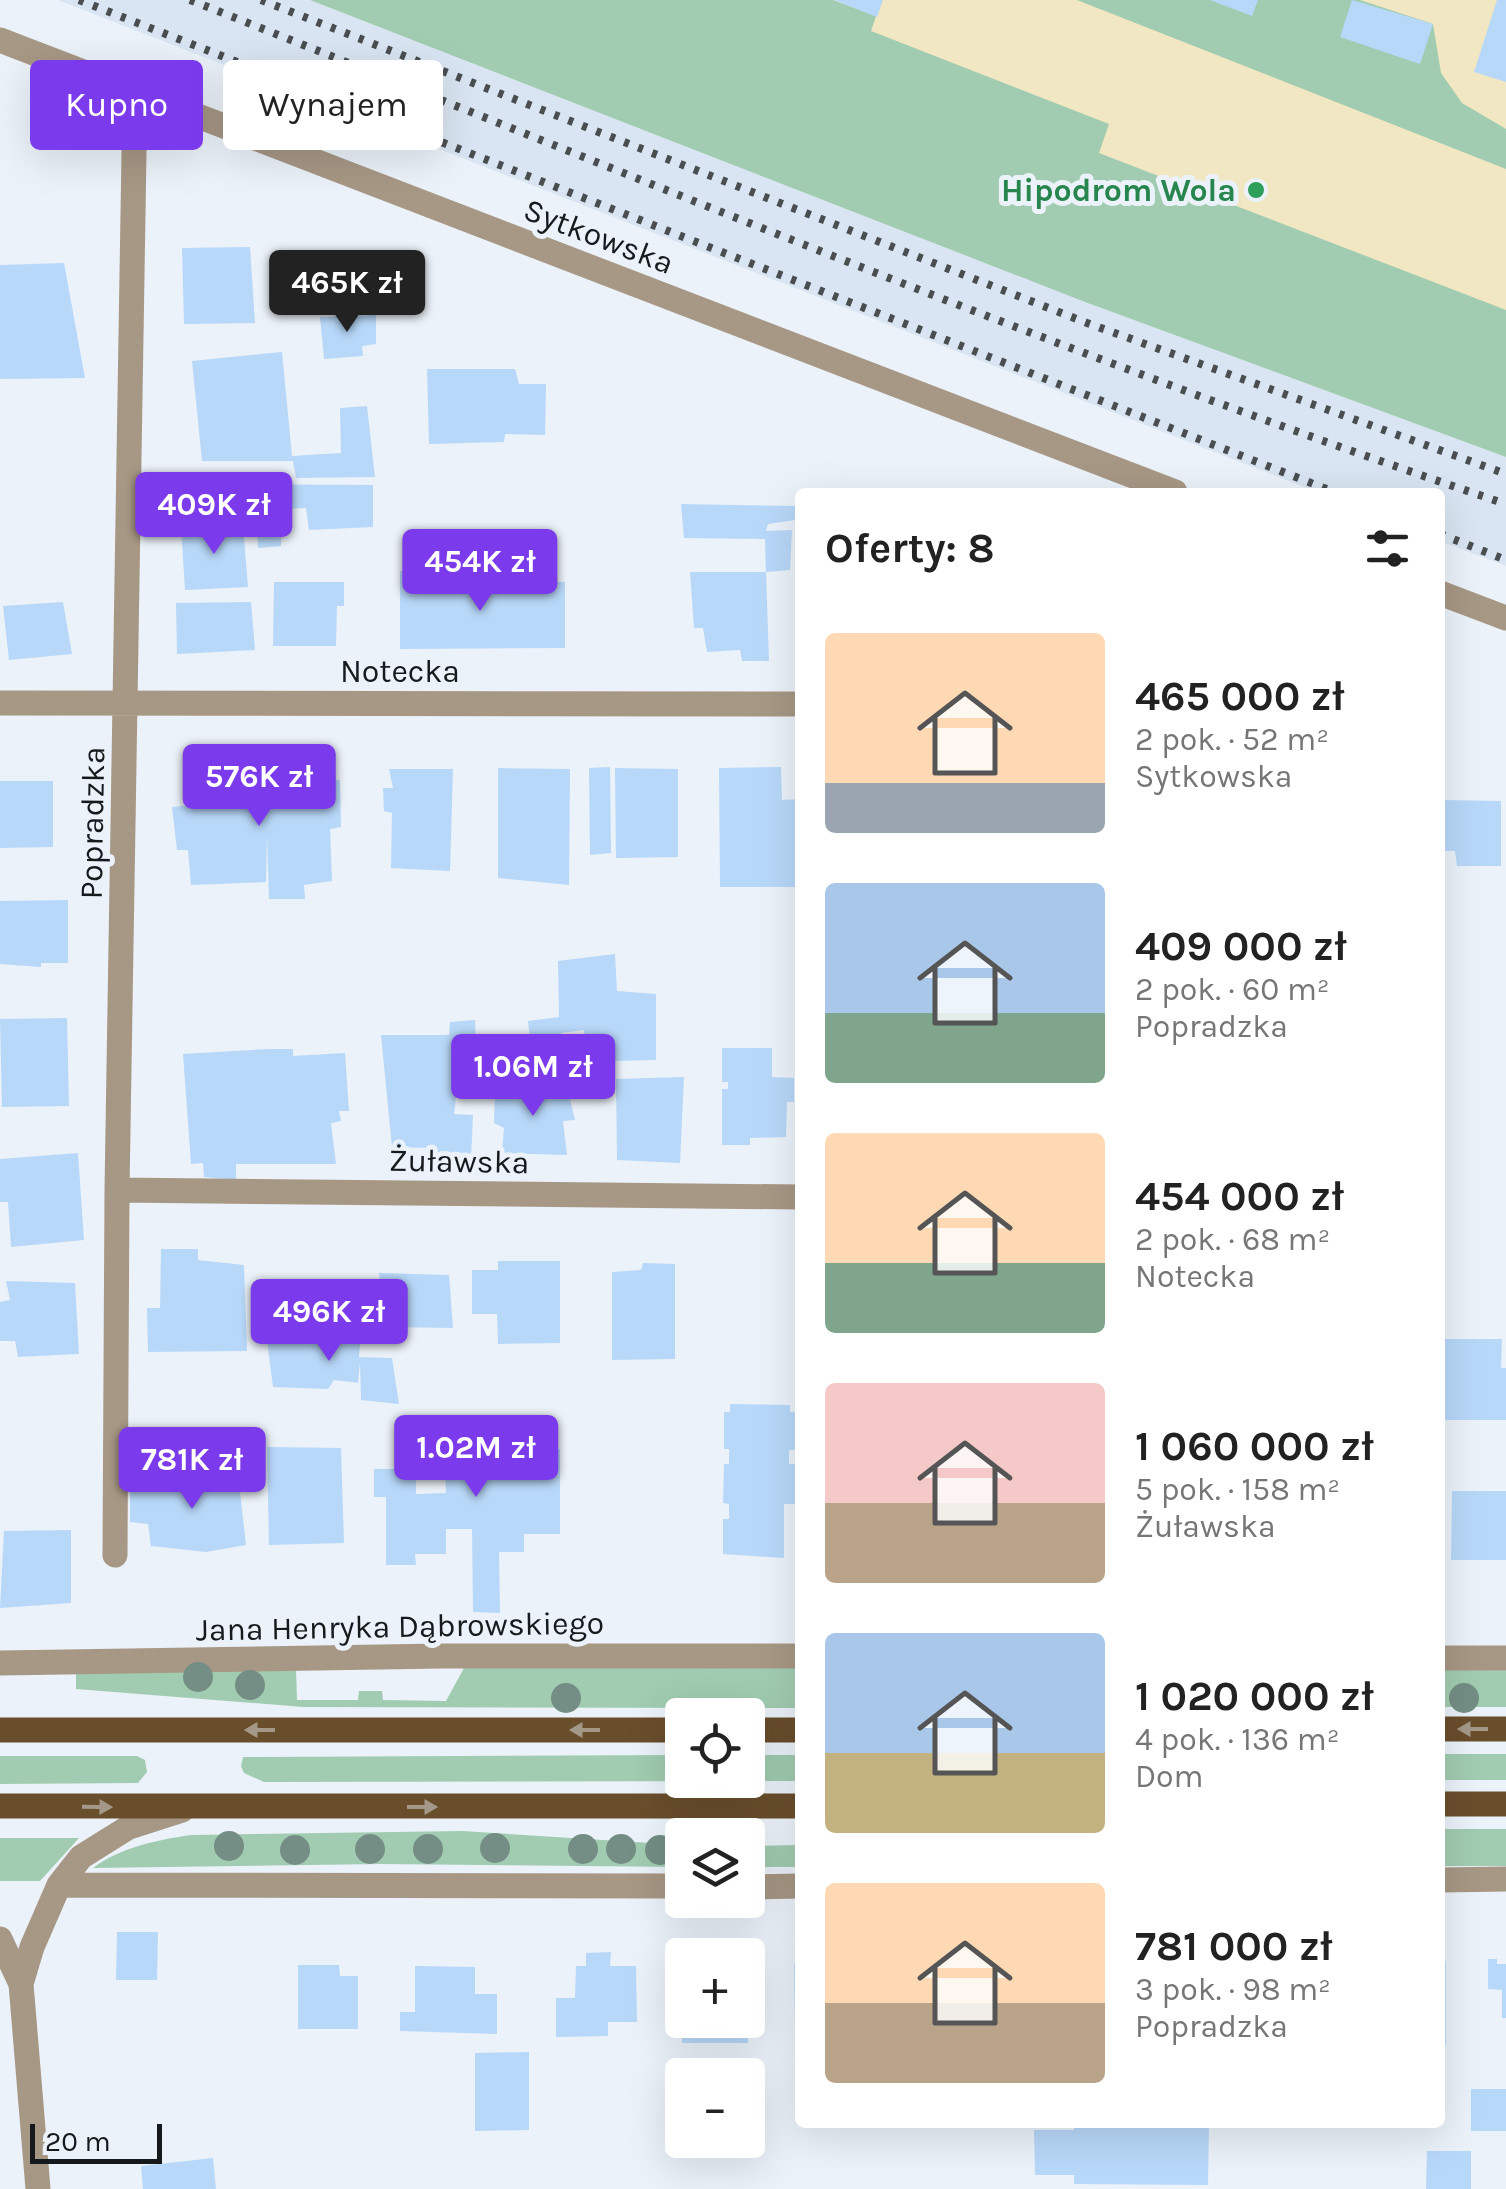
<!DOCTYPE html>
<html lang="pl">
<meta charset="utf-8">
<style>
body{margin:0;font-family:Karla,sans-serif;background:#f6f6f6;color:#222;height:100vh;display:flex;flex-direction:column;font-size:38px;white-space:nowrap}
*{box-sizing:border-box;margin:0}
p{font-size:32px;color:#767676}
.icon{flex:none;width:55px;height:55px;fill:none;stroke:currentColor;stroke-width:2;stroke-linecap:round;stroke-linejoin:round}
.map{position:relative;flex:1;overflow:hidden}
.panel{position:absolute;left:795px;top:488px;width:650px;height:1640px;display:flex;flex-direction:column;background:#fff;border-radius:10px;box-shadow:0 10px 40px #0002}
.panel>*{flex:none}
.guide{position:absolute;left:30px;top:60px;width:615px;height:90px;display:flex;gap:20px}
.buttons{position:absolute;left:665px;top:1698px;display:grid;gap:20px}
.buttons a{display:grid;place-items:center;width:100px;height:100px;border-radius:10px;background:#fff;box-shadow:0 10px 40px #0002;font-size:50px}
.scale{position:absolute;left:30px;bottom:25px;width:132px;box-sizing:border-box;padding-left:10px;border:5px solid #171a1c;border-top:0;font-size:28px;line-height:35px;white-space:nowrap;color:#171a1c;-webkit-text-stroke:8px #ebf2f9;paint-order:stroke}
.price{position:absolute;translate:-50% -85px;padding:0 22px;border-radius:10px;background:#7c3aed;color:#fff;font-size:32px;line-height:65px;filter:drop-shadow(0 2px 5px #0008)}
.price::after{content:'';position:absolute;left:50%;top:60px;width:30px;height:22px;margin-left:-15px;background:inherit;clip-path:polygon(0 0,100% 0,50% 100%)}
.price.current{background:#222;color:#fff}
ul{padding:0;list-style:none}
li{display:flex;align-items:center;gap:30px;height:250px;padding:0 30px}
li span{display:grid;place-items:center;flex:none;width:280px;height:200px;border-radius:10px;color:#555}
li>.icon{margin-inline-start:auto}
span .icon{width:120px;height:120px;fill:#fffc;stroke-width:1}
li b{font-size:42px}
h2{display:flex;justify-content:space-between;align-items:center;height:120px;padding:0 30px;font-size:42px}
.tag{padding:0 35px;border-radius:10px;background:#fff;box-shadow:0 10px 40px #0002;font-size:35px;line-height:90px}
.tag.current{background:#7c3aed;color:#fff}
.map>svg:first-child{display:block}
</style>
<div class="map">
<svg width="1506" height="2189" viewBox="0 0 1506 2189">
<rect width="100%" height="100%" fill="#ebf2f9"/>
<!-- built -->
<path fill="#d9e5f2" d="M58,0H310L1085,302L1506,457V566L1440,541V492H1317Z"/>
<!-- green -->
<path fill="#a1ccb1" d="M310,0H1506V457L1085,302Z
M718,1666L800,1667V1708L303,1707L76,1689V1673L296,1669L297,1700H358L359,1691H382L383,1700L446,1701L464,1668Z
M1440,1667H1506V1707H1440Z
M1440,1754H1506V1780H1440Z
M682,1755V1780H748V1755H800V1781L264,1782L244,1773L241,1766L243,1757Z
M0,1756H137L145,1760L147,1772L138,1783L0,1784Z
M1440,1829H1506V1866H1440Z
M462,1831L682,1845V1867L381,1864L93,1868C119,1848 160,1839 192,1835Z
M0,1838H79L40,1881H0Z
M800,1845V1867H748V1846Z"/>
<!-- sand -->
<path fill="#f1e7c2" d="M833,0H1077L1506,169V310L1099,153L1109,124L871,31L876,16Z
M1360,0H1506V129L1462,103L1441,73L1433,24Z"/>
<!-- building -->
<path fill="#b8d8f9" d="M834,0H883L877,17Z
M1210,0H1258L1252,16Z
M1352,0L1433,24L1420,64L1340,37Z
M1497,0H1506V82L1474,72Z
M250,247L255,323L184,324L182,248Z
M64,263L85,378L0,379V265Z
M376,315V344L362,346L363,356L324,359L320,317Z
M282,352L292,456L341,453L340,408L367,406L375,477L296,478L293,461H202L192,361Z
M427,369H515L519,384H546L545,435L505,434L504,442L429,444Z
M236,484L373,485V527L309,530L306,508L241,511Z
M681,504L797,506L795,520L768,524L766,531L792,530L790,570L766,572L765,539L684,538Z
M281,516V546L258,548L257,518Z
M243,525L248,587L185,590L181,526Z
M400,571L439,572V581L565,582V648L400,649Z
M690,572H766L769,661H742L740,650L707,652L703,628H694Z
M274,582H344V606H337L336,646H273Z
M63,602L72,654L9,660L3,606Z
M251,602L255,650L177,654L176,603Z
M610,767L611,853L590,855L589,768Z
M781,767L782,800L800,799V887H720L719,768Z
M264,768V775L311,773L312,780H340L341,827L330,829L332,881L304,885L305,899H269L267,836L266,882L191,885L188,850H177L172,807L191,805L186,769Z
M498,768L570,769L569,885L498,878Z
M615,768L678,769V857L616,858Z
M389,769H453L450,871L391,868L392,813L384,811L383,788H393Z
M0,781H53V847L0,848Z
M1441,800L1501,801V866H1457L1455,851H1440Z
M68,900V963H41V967L0,964V901Z
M615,954L617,991L656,994V1060L611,1061L610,1043L586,1048L584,1030L561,1033L564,1060H532L528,1021L559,1017L558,961Z
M67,1018L69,1106L2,1107L0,1019Z
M475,1020L477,1088L457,1087L454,1114L473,1115L471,1160L427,1157L430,1148L392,1147L381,1035H449L450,1022Z
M722,1048H772V1077L794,1078V1102H787L786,1137L750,1138V1145H722V1089H728V1082H722Z
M269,1049H293V1056L345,1053L349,1111H339L341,1121L331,1123L336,1164H236V1180L204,1177L203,1163L191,1164L183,1054Z
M684,1077L680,1163L617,1160L616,1079Z
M495,1087H567L575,1120L563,1121L567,1155L502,1153L504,1128L494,1123Z
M78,1153L84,1240L11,1247L8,1202H0V1159Z
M161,1249H198V1260L244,1265L247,1351L148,1352L147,1308H160Z
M498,1261H560V1343L498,1344L497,1314H472V1270H498Z
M643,1263L675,1264V1359L612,1360V1272L641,1270Z
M379,1273L449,1275L453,1328L386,1327Z
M6,1281L75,1283L79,1354L18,1357L15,1341H0V1302L10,1300Z
M361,1331L359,1357L392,1358L399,1404L361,1400L360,1362L358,1383L334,1380L328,1389L273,1387L266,1333Z
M1440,1339H1502L1501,1368H1506V1420H1440Z
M730,1404L790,1405V1412H796V1450H789V1464H795V1504H784V1558L723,1554V1519H729V1504L723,1503L724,1464H729V1449H724V1412H730Z
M440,1420H530V1449H560V1534H524V1552H499L500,1613L473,1612L472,1529H446V1554H415L416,1565H386V1497H374V1469H416V1494L446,1493L445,1469H440Z
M267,1447L341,1448L344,1543L269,1545Z
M157,1474H238L246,1545L206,1552L151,1546L148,1524L130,1522V1492H153Z
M1452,1491H1506V1560H1451Z
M71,1530V1603L0,1608L4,1531Z
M117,1932H158L157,1980H116Z
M611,1952L610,1966H636L637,2022H608V2036L556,2037V1998H575L576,1966H586V1953Z
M1488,1959H1497V1964H1506V2018H1502V1990L1488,1989Z
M1440,1961H1446V2045H1440Z
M298,1965H339L340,1976H358V2029H298Z
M794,1965H800V2029H795Z
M415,1966L475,1967V1994H497V2034L400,2031V2012H415Z
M682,2020H748V2043H682Z
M529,2052V2130L475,2131V2053Z
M1471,2089H1506V2131H1471Z
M1074,2122H1209L1208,2185L1074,2184V2175H1035L1034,2130H1074Z
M1427,2151H1471V2189H1426Z
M213,2158L216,2189H143L141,2166Z"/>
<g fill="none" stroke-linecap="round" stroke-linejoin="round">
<!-- minor -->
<path stroke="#a79785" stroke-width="25" d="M0,40L1175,492
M1440,593L1506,618
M0,703L800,704
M117,1190L800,1197
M115,1555L117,1190L135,92
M1440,1658H1506
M0,1663L443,1656H800
M1440,1880L1506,1879
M59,1885L682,1886
M748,1887L800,1886
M0,1939L21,1984
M38,2189L21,1984L32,1947L59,1885L81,1857L129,1827L182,1810"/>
<!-- major -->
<path stroke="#694e2c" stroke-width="25" d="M1440,1729H1506
M0,1730H682
M748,1730H800
M1440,1804H1506
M0,1806H800"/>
<!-- rail -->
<path stroke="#4a4e51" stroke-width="8" stroke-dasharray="5 10" stroke-linecap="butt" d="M79,0L1334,492
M190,0C626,172 1061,355 1506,504
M261,0L1087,323L1506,474
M1440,534L1506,560"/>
</g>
<!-- trees -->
<g fill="#748e85">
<circle cx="198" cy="1677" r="15"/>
<circle cx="250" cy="1685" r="15"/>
<circle cx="566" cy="1698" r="15"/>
<circle cx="1464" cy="1698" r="15"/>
<circle cx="229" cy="1846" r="15"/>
<circle cx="495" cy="1848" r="15"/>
<circle cx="370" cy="1849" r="15"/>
<circle cx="428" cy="1849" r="15"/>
<circle cx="583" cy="1849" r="15"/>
<circle cx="621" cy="1849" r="15"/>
<circle cx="295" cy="1850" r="15"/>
<circle cx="660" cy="1850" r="15"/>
</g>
<!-- one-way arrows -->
<defs><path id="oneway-solid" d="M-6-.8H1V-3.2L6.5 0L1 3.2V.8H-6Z" transform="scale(2.5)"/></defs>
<g fill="#a49888">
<use href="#oneway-solid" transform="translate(1473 1729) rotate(180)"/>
<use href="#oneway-solid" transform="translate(260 1730) rotate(180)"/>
<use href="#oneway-solid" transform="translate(585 1730) rotate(180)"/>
<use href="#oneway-solid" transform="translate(97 1807) rotate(1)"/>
<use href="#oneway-solid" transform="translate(422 1807)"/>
</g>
<!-- markers -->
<circle fill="#2e9e5b" stroke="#ebf2f9" stroke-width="4" cx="1256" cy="190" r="10"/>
<g text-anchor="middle" stroke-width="10" stroke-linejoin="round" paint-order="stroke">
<!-- leisure labels -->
<g font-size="32" font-weight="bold" fill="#27864d" stroke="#ebf2f9" text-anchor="end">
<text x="1236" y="201">Hipodrom Wola</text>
</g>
<!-- street labels -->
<g font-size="32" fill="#171a1c" stroke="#ebf2f9">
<text transform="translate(599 236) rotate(21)" y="11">Sytkowska</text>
<text x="400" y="682">Notecka</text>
<text transform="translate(92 823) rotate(-89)" y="11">Popradzka</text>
<text transform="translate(459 1161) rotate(1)" y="11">Żuławska</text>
<text transform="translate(400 1626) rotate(-1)" y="11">Jana Henryka Dąbrowskiego</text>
</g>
</g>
</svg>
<div class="buttons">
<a><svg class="icon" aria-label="locate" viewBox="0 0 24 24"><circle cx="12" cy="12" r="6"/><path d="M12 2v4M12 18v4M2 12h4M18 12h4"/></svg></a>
<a><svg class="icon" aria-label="layers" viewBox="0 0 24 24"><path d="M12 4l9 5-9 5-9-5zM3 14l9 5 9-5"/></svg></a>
<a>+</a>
<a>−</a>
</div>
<div class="scale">20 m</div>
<b class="price current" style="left:347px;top:335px">465K zł</b>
<b class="price" style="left:214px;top:557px">409K zł</b>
<b class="price" style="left:480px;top:614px">454K zł</b>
<b class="price" style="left:259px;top:829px">576K zł</b>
<b class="price" style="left:533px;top:1119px">1.06M zł</b>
<b class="price" style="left:329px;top:1364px">496K zł</b>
<b class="price" style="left:476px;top:1500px">1.02M zł</b>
<b class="price" style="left:192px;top:1512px">781K zł</b>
<div class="guide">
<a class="tag current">Kupno</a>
<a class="tag">Wynajem</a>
</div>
<section class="panel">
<h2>Oferty: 8<svg class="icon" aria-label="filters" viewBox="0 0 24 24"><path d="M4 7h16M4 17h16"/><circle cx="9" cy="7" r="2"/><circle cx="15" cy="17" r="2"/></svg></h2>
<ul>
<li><span style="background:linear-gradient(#ffd9b3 75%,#9aa5b1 0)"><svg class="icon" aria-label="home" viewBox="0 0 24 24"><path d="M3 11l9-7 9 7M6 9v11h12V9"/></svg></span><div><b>465 000 zł</b><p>2 pok. · 52 m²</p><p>Sytkowska</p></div></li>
<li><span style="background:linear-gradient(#a9c7e8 65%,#7fa58c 0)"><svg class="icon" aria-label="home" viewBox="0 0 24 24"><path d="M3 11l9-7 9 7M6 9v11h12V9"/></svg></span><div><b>409 000 zł</b><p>2 pok. · 60 m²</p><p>Popradzka</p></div></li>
<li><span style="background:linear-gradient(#ffd9b3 65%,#7fa58c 0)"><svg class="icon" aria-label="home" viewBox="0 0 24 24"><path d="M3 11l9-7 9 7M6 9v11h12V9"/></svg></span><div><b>454 000 zł</b><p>2 pok. · 68 m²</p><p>Notecka</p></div></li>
<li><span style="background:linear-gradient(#f6c9c9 60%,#b9a48a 0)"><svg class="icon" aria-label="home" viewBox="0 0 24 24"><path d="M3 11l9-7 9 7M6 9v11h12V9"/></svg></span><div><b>1 060 000 zł</b><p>5 pok. · 158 m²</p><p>Żuławska</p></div></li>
<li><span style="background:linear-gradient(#a9c7e8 60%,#c2b280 0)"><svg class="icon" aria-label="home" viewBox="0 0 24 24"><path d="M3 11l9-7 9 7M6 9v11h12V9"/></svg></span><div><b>1 020 000 zł</b><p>4 pok. · 136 m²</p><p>Dom</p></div></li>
<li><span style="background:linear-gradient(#ffd9b3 60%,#b9a48a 0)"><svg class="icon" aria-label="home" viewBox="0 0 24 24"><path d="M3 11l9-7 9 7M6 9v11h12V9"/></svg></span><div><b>781 000 zł</b><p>3 pok. · 98 m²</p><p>Popradzka</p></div></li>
</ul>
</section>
</div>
